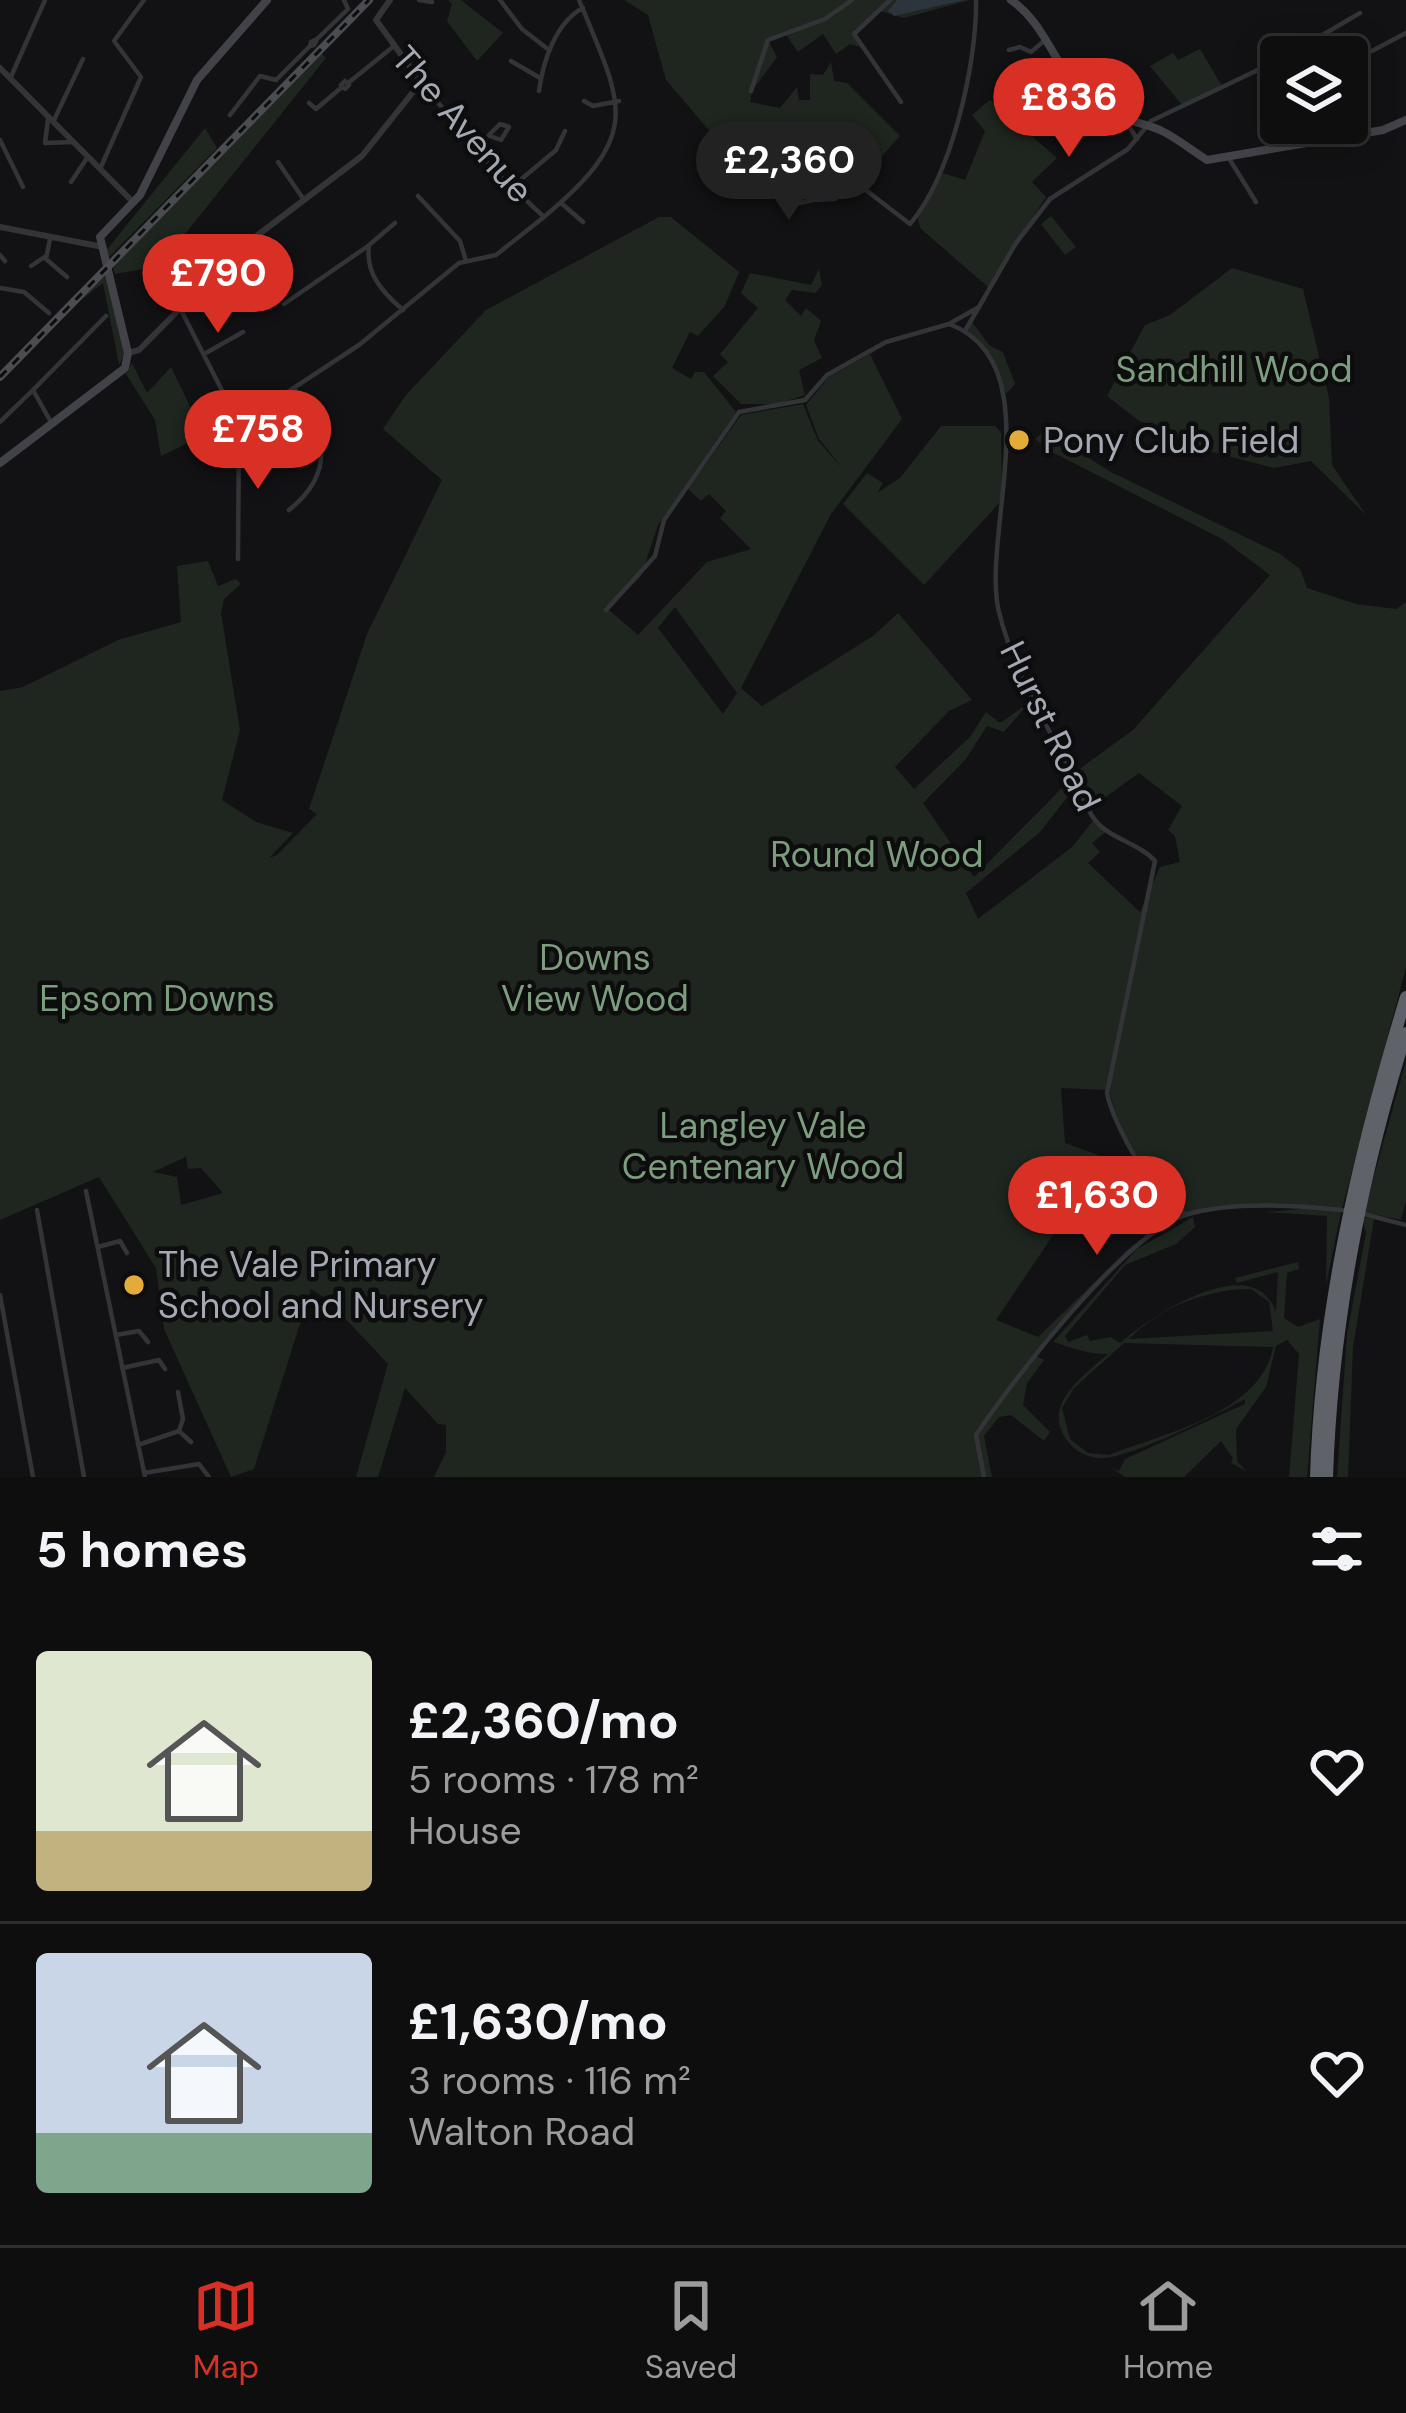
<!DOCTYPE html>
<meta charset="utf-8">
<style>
body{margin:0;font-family:"DM Sans",sans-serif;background:#171718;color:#f1f3f6;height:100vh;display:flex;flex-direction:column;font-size:45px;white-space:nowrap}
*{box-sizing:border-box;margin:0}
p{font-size:39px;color:#9b9c9e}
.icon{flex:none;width:66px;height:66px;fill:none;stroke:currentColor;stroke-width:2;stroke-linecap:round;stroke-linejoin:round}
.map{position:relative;height:1477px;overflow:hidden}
.details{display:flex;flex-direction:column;background:#0e0e0f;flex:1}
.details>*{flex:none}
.buttons{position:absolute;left:1260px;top:36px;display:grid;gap:24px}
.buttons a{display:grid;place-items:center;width:108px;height:108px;border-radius:12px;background:#0e0e0f;box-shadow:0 6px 30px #0003,0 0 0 3px #2e2e2f;font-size:60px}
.price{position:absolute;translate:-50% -102px;padding:0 27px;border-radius:42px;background:#d93025;color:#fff;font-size:39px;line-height:78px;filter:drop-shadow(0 3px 6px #0008)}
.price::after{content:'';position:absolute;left:50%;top:72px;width:36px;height:27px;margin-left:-18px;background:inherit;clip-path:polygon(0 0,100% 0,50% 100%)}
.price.on{background:#222;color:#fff}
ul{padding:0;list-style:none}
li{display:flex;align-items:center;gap:36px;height:300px;padding:0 36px}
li+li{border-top:3px solid #2e2e2f}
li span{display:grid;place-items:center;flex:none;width:336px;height:240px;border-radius:12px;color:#555}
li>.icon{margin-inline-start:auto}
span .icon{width:144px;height:144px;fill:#fffc;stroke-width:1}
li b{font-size:51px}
h2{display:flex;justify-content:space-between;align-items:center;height:144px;padding:0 36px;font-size:51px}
.dock{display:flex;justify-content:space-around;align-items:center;height:168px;border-top:3px solid #2e2e2f;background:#0e0e0f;font-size:33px;color:#9b9c9e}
.dock a{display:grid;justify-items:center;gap:6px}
.dock .on{color:#d93025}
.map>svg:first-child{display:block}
</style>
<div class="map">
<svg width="1406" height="1477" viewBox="0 0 1406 1477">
<rect width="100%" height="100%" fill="#121214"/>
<!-- green -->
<path fill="#1f261f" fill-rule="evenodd" d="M448,0H461L503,33L477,61L447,21L452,4Z
M624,0H970L904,18L880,11L853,35L860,47L850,44L836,54L823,34L798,52L784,32L768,40L777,57L752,91L750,102L780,108L797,87L799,100H810V74L823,75L831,62L834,81L847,83L900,136L859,181L851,175L831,197L822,190L812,191L779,154L789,146L769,126L736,162L666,80L648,15Z
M1200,49L1222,86L1182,105L1150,66L1173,53L1178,60Z
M321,53L326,58L181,239L150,268L115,274L113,266Z
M990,100L1057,158L1032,182L1046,197L988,287L920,228L918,218L943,173L965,180L985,131L972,115Z
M205,128L217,148L109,257L105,252Z
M1051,216L1076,247L1065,255L1041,224Z
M659,217H671L739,272L725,306L698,336L690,332L672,368L691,379L695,372H704L736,412L658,525L641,576L608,609L638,635L707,562L751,549L720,518L726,511L709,494L701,501L688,489L741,415L803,404L818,441L844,470L819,439L806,405L829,377L870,354L902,419L831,514L741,688L762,706L873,636L898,613L972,700L949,711L895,767L914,789L970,737L986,712L1000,723L1030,702L1004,732L987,726L966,759L923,803L974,877L1072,778L1076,786L1040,832L966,893L978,919L1072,847L1093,821L1107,831L1092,843L1100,852L1088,863L1140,912L1160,867L1180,862L1175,836L1168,830L1182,806L1139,773L1092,807L1074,773L1133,730L1270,575L1222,539L1054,453L1035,439L1045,430L1109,471L1280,554L1300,569L1307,588L1356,604L1396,609L1406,602V967L1342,1209L1259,1205L1185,1212C1149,1186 1119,1133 1109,1090L1061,1088L1065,1143L1104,1157L1068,1178L1072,1207L996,1320L1038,1337L1137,1241L1034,1355L1044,1360L1027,1383L1023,1405L1050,1432L1044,1441L1011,1415L999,1417L984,1436L992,1477H434L446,1452V1425L438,1424L405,1388L378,1477H356L388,1364L328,1300L311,1289L254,1469L231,1477L164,1329L156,1268L99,1177L0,1220V691L23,687L118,640L181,622L177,566L208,561L218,586L236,579L241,584L224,599L221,613L240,730L222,800L256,822L293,833L269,858L277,855L317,814L309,809L367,634L442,480L383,429L406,395L486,310ZM675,607L737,693L723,714L658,628ZM186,1157L188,1169L201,1168L223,1193L181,1205L177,1177L153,1172Z
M1232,268L1303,289L1329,398L1332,465L1366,515L1311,461L1274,468L1209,451L1138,420L1107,396L1145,325L1170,315Z
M819,269L822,285L815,293L792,290L785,300L801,316L806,308L821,321L814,340L822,358L799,370L805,395L777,404H741L713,376L728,362L720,354L758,308L741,293L750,273L811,285Z
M108,271L125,354L119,365L103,283L77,303Z
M972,322L990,346L1003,352L1015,384L1006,394L991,358L967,331Z
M132,363L147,393L171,367L201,429L189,436L190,442L161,456L155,420L126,374Z
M941,426H995L1001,432L1002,500L924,585L843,504L867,473L883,483L877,493L900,478Z
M1406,1061V1201L1401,1220L1364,1212Z
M1312,1208L1341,1212L1326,1285L1327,1216L1266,1212Z
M1193,1217L1195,1227L1176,1244L1125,1265L1065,1336L1068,1342L1087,1335L1090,1341L1111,1337L1120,1343C1152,1315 1253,1248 1276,1312L1278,1272L1237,1283L1235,1278L1298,1262L1299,1269L1287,1273L1284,1318L1298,1327L1320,1319L1307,1477H1289L1299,1354L1287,1340L1276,1346L1266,1387L1236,1429L1237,1461L1246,1471L1231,1463L1233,1458L1221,1441L1184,1477H1125L1110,1467L1119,1471L1125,1459L1245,1404V1399C1216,1415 1136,1455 1105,1458C1093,1459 1079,1454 1071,1445C1037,1408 1082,1377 1108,1354C1088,1355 1071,1347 1053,1342L1137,1249ZM1251,1289L1269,1302L1273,1331L1129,1339C1160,1307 1207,1289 1251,1289ZM1124,1343L1273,1347V1348C1259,1414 1164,1433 1109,1455L1088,1453L1070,1439L1062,1408L1074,1388Z
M1362,1217L1374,1219L1353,1347L1348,1477H1337L1347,1334L1366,1233Z"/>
<!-- water -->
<path fill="#2c353b" d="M897,0H964L894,16L888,11Z"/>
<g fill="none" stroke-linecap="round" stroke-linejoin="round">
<!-- minor -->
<path stroke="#333438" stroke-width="4.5" d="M419,0L432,2
M500,0L522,29L549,50
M890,0L854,34L901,102
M317,39L348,9L344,0
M317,39L314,45L310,46L311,42Z
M1009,50L1020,47L1031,52L1044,41
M1372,51L1406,33
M1285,57L1360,13
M511,61L540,78
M10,79L45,0
M345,81L349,85L345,89L341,85Z
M421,82L493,169L544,217C643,134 624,108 579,0
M348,83L394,46
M539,91C543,61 556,22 583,8
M751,91L768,40L825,19L852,0
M584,101L593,106L619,101
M309,103L316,109L342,87
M230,115L260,76L276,80L310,46
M48,119L45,143L73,142
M53,122L83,59
M1128,125L1137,139
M0,140L23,187
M475,149L500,124L509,127L501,140L490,136
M1230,160L1256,202
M278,162L304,200
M100,169L141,77L114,41L144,0
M772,181L764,171L778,156L813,200L835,199L854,181L910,224C952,175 977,63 976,0
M71,182L87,158
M512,187L556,150L565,131
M780,189L795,204L813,200
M418,196L460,241L466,261
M561,203L583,222
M395,223L369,245C365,273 382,292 403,310
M50,239L46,259L67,277
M0,255L5,261
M31,266L46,256
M0,288L24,292L49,313
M284,304L368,246
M180,308L239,424L359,345L459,263L496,255L544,217
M949,324C1053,362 980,536 999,612C1014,673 1047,725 1075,779C1081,791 1086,809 1095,820C1110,839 1139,843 1155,861L1107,1093C1113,1124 1156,1204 1187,1214
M965,331L1016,243L1050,199L1128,149L1151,121L1281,59
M204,354L243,332
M0,422L33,390
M52,424L33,390L106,316
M239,458H269
M289,510C338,471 324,431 294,388
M238,559L239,424
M606,610L655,556L664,520L739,412L805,400L827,375L886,342L949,324L979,307
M86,1191L145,1477
M37,1210L84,1477
M1364,1214L1406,1225
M98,1247L120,1241L127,1253
M0,1295L33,1477
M116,1335L139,1331L148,1342
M122,1368L159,1360L165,1369
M179,1431L191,1442
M138,1445L179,1431L183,1419L178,1392
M144,1473L199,1464L209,1477
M984,1477L976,1435C1013,1380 1124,1235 1185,1215C1231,1201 1295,1205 1342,1210"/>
<!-- tertiary -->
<path stroke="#333438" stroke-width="6" d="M0,68L132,201
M0,227L98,246
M128,353L139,350L238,250L362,156L421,82L376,20L390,0"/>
<!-- secondary -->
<path stroke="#424348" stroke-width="8" d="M1011,0C1044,23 1052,60 1079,89C1110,122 1124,116 1160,130C1177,138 1191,150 1207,160L1383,130L1406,120
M0,463L125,368L128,353L100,237L140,195L197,80L267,0"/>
<!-- motorway -->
<path stroke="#606269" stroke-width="12" d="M1316,1477C1321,1312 1358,1155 1406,997
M1327,1477C1332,1325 1361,1177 1406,1033"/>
<defs>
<path id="rail" d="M0,377L369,0"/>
</defs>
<!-- rail casing -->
<use href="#rail" stroke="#4b4c51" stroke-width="8"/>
<!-- rail -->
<use href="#rail" stroke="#0d0d0e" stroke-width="3" stroke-dasharray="9" stroke-linecap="butt"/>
</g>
<!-- markers -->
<g fill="#e5ab39" stroke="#0d0d0e" stroke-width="4.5">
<circle cx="1019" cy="440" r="12"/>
<circle cx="134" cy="1285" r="12"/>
</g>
<g text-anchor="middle" stroke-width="9" stroke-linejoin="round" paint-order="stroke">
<!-- street labels -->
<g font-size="36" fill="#a5a9b3" stroke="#0d0d0e">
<text transform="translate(463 124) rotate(49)" y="13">The Avenue</text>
<text transform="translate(1051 726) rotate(64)" y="13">Hurst Road</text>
</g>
<!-- park labels -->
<g font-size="36" fill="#7d9d7f" stroke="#0d0d0e">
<text x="1234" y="382">Sandhill Wood</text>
<text x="877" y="867">Round Wood</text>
<text x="595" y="970">Downs<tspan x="595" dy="41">View Wood</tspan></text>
<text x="157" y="1011">Epsom Downs</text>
<text x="763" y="1138">Langley Vale<tspan x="763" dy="41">Centenary Wood</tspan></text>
</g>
<!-- poi labels -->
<g font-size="36" fill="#a5a9b3" stroke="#0d0d0e" text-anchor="start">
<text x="1043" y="453">Pony Club Field</text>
<text x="158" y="1277">The Vale Primary<tspan x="158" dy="41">School and Nursery</tspan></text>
</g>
</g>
</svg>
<div class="buttons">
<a><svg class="icon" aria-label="layers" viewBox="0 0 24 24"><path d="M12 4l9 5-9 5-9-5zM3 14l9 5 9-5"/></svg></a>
</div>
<b class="price" style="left:1069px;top:160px">£836</b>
<b class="price on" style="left:789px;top:223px">£2,360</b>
<b class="price" style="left:218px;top:336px">£790</b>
<b class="price" style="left:258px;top:492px">£758</b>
<b class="price" style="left:1097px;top:1258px">£1,630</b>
</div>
<section class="details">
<h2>5 homes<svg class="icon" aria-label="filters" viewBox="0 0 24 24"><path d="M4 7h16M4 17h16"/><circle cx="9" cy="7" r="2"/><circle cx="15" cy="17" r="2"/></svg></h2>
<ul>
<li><span style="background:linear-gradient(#dfe7d0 75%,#c2b280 0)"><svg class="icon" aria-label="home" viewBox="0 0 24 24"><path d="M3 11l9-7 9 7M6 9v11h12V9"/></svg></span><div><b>£2,360/mo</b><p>5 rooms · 178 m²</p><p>House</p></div><svg class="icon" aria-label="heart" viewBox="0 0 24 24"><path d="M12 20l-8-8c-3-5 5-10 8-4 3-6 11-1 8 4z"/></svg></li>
<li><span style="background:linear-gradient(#c9d6e8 75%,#7fa58c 0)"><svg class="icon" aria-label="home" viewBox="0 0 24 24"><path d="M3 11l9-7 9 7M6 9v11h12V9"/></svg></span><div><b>£1,630/mo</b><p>3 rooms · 116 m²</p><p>Walton Road</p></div><svg class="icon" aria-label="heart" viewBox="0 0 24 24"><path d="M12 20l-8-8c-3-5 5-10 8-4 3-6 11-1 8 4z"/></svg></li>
</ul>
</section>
<nav class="dock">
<a class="on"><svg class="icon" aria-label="map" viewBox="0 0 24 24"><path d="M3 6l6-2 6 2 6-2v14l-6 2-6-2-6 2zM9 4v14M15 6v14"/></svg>Map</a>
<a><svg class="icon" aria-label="saved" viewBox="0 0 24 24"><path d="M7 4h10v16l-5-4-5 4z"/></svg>Saved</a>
<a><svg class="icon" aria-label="home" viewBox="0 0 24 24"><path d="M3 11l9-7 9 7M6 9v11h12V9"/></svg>Home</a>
</nav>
